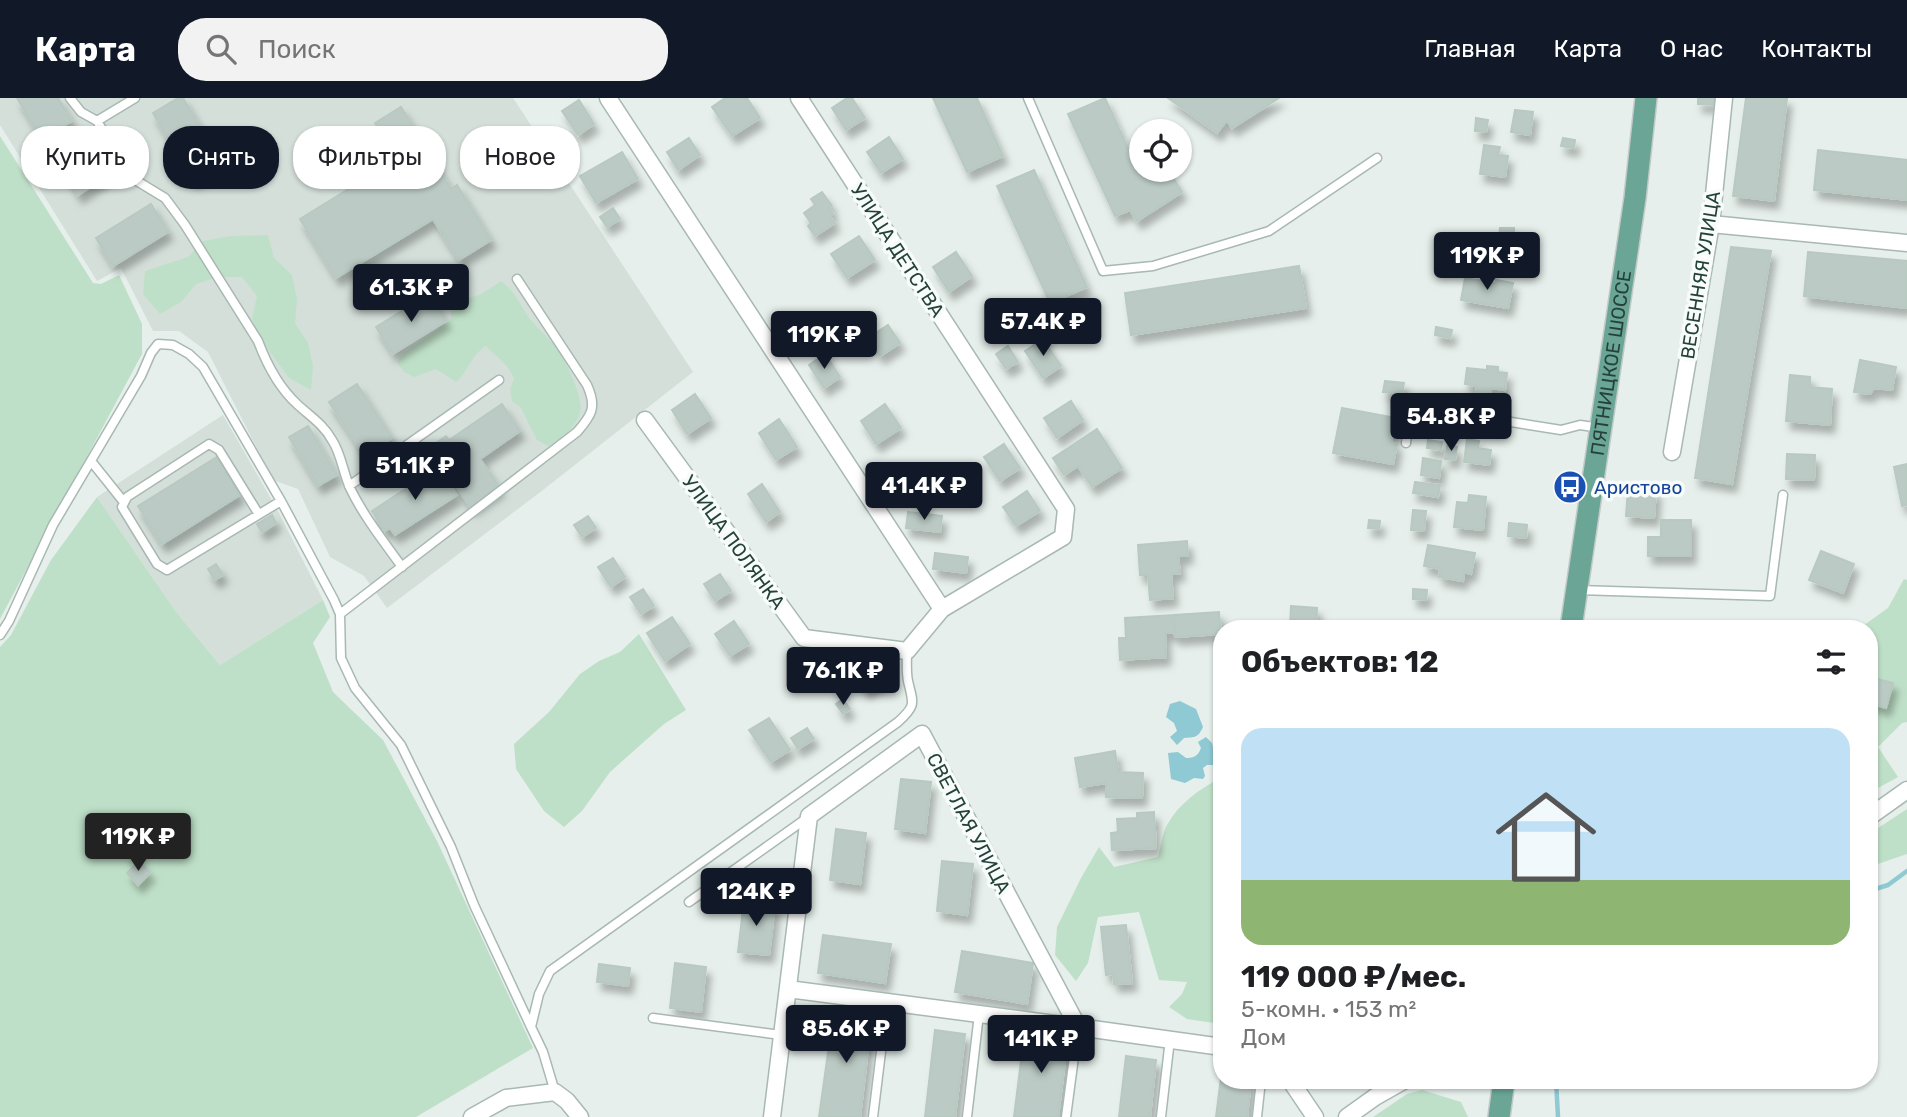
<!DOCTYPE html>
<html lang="ru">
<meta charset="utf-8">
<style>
body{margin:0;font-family:Rubik,sans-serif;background:#f2f2f2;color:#202124;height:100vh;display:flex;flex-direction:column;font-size:26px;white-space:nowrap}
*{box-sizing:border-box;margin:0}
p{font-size:23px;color:#757577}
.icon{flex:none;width:38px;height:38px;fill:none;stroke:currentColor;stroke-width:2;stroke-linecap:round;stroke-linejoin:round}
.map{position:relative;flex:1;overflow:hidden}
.details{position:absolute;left:1213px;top:522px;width:665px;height:469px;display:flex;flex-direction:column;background:#fff;border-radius:28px;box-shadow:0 2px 5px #0004}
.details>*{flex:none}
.banner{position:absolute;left:21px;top:28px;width:665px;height:63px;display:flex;gap:14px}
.tools{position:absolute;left:1129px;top:21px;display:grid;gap:14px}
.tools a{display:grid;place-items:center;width:63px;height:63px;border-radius:50%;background:#fff;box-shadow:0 2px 5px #0004;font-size:35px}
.price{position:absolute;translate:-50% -60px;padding:0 16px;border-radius:7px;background:#111827;color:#fff;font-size:23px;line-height:46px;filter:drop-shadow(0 2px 4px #0008)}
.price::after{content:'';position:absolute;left:50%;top:42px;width:21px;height:16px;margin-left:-10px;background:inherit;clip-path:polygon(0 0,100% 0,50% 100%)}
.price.on{background:#222;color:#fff}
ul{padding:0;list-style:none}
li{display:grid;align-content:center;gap:14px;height:371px;padding:0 28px}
li span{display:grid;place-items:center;height:217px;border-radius:21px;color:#555}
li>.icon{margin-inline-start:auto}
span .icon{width:126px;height:126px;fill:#fffc;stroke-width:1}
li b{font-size:30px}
h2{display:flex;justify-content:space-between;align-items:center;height:84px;padding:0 28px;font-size:30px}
.tag{padding:0 24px;border-radius:28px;background:#fff;box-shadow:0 2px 5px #0004;font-size:24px;line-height:63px}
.tag.on{background:#111827;color:#fff}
header{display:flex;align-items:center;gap:42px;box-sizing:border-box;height:98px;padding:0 35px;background:#111827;color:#fff}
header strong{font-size:33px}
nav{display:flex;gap:38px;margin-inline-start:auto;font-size:24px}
.search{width:490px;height:63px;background:#f2f2f2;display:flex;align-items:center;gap:18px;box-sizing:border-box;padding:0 24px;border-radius:28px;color:#757577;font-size:26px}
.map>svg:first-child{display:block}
</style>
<header>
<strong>Карта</strong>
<div class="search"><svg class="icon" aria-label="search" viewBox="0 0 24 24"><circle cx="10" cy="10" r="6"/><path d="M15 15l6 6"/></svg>Поиск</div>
<nav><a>Главная</a><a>Карта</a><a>О нас</a><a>Контакты</a></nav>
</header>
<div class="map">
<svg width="1907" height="1019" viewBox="0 0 1907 1019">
<defs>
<filter id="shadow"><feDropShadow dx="4.5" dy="8" stdDeviation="3.5" flood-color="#0004"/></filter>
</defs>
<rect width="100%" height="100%" fill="#e6efeb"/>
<!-- built -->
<path fill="#d4dfda" d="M0,0H513L693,274L543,392L387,510L364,478L330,459L298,391L273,382L208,254L179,233H153L121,170L97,183L0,27Z
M223,317L278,413L323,502L220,567L177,515L97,399Z"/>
<!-- green -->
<path fill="#bfe0c8" d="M0,38L93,185L101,186L119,177L142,226V256L0,521Z
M268,137L274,160L292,177L297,201L295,225L308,245L313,268L311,292L289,280L262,243L252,221L257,198L242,179H218L196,186L181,204L160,216L143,196L145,173L188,159L203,143L231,138Z
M501,183C515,193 520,207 530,221C538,231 548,239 556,249C565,261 584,299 580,314C576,329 561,342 548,348L537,342L521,310L512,303L510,291L514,281C508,265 497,260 486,248C471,257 469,273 456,284L436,271L414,279L404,274L397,264L405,254L451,222V208L460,199C479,202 486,192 501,183Z
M97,399L177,515L220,567L323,502L330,519L313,545L333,594L383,642L437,743L533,950L416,1019H0V549L11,537L51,462Z
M1904,481L1907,482V624L1902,625L1878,649L1898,679L1869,695V530H1860L1888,510Z
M639,536L686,612L664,626L610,674L582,713L564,729L544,713L516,671L514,646L549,614L580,576L599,563L620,554Z
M1220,680L1221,926L1187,921L1169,909L1182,896L1187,884L1159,882L1139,814L1098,819L1088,865L1076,883L1055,857L1057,829L1081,780L1099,749L1114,769L1158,759C1161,749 1162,736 1167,727C1179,705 1199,692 1220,680Z
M1907,711V756L1869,769V736Z
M1422,992L1461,1004L1468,1019H1373L1407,996Z"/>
<!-- water -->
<path fill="#8ec9d4" d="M1180,603L1196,611L1203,629C1198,640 1195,639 1184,640L1177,647L1170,639L1177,633L1174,625L1166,619L1170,606Z
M1206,639L1212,645L1217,667H1207L1203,670L1205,678L1203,681L1194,680L1185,685L1171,681L1168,655L1178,654L1186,660C1194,660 1198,658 1201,650L1198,644Z"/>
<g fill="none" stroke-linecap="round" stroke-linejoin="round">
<!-- stream -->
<path stroke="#8ec9d4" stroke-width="4.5" d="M1869,793L1888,787L1907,773
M1556,982L1558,1019"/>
</g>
<!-- building -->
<path fill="#bbcac4" stroke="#b8c9c2" stroke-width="2" filter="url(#shadow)" d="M17,0H58L72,23L42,41Z
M178,0H183L222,66L193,83L153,15Z
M725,0H747L760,20L732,38L712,9Z
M847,0H852L865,20L846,32L832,10Z
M933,0H977L1003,58L967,74Z
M1105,0L1138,72L1141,70L1168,72L1182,94L1137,123L1130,112L1115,118L1068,16Z
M1168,0H1279L1232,30L1227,22L1217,35Z
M1698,0H1716V7L1698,6Z
M1746,0H1787L1774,103L1733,98Z
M579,2L594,26L578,37L562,13Z
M401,9L451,91L457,87L491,142L459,162L433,121L336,180L300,121L397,61L375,25Z
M1515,12L1533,14L1530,37L1511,34Z
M1476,20L1488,22L1486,34L1475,33Z
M889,39L903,61L881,75L867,54Z
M689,40L700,57L678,72L667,54Z
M1563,40L1575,42L1574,50L1561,48Z
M102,44L119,71L78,97L61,70Z
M1484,47L1500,49L1498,57L1508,58L1505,79L1480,76Z
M1818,52L1907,62V102L1814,92Z
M622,54L638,81L596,105L580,78Z
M1034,72L1087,189L1050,205L997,88Z
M822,94L832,108L829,110L833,116L830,118L835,125L815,138L808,128L811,125L804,115L815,107L811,101Z
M151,106L168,134L113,168L96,140Z
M613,110L620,121L607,129L600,119Z
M1500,130H1514V138L1526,139V154L1490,153L1491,138H1499Z
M859,138L875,162L847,180L831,156Z
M1731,149L1771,153L1732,386L1695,380Z
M956,154L972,178L949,194L933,169Z
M1808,154L1907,163L1906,210L1804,198Z
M1299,168L1306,210L1131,237L1125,195Z
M1465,180L1496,185V182L1513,185L1508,210L1461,202Z
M429,196L446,223L393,256L376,229Z
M888,227L900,245L880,258L868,240Z
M1436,229L1452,232L1450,240L1435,237Z
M1043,241L1061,268L1043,280L1025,253Z
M1008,248L1018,264L1006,271L996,256Z
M825,256L840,279L824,290L809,267Z
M1860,262L1896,269L1892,292L1874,290L1870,296L1854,294Z
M1487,268L1498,269V274L1507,275L1505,292L1491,290L1490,298L1476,296L1477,288L1465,286L1467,270L1487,272Z
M1790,277L1810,279V289L1832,291L1830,327L1786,323Z
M1385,283L1404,285L1402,296L1383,294Z
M357,286L392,340L365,358L329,304Z
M695,296L711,320L687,336L672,312Z
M1071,303L1083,322L1057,340L1044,320Z
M502,306L520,333L480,361L500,390L471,410L430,349L446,338L449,342Z
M885,306L901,330L876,346L861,323Z
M1342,310L1396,320L1391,345L1397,346L1393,366L1333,355Z
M779,321L797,349L776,362L759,335Z
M308,328L337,377L318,388L289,339Z
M1097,331L1122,370L1092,389L1078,368L1064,377L1053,360Z
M1467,341L1479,343L1478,350L1491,352L1489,367L1464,364Z
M1428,342L1442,344L1441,352L1427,350Z
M1004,346L1020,370L1000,383L984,359Z
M1447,348L1457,349L1455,362L1445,361Z
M1787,356L1815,357L1814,382L1786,381Z
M217,359L240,397L162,446L138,408Z
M1423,360L1441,363L1439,380L1421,377Z
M1907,366V407L1902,408L1894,369Z
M439,369L457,397L395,437L390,430L385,433L372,413Z
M1415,384L1440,387L1438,399L1413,395Z
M762,386L780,414L766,424L748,396Z
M1628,391L1656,392L1654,420L1626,418Z
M1027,393L1040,413L1016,428L1003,409Z
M1469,397L1486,399L1483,432L1454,429L1457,404L1468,405Z
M1413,412L1426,413L1424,433L1411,432Z
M908,414L942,418L940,434L906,430Z
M272,417L276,425L262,434L257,426Z
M588,418L596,430L582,439L574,427Z
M1369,422L1380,423L1379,431L1368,430Z
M1661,422H1691V458H1648V439H1661Z
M1509,425L1527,427L1526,440L1508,438Z
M1187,443L1188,458H1178L1180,475L1171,476L1173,500L1150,502L1148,477H1140L1138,447Z
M1428,447L1475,455L1471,476L1464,474L1463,483L1439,479L1440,471L1424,468Z
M1821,453L1854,466L1843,495L1809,482Z
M935,455L968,459L966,475L933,471Z
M613,460L625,479L611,489L598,469Z
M216,466L223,477L215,482L208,471Z
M720,476L731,493L715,503L704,486Z
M643,491L654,508L641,516L630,499Z
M1413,491L1427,492L1426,502L1413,501Z
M1291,508L1317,510L1316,530H1290Z
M1219,514L1221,536L1175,539L1174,517Z
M1174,517L1175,534L1165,535L1166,559L1120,562L1119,540H1126L1125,520Z
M672,519L690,546L665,563L647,535Z
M734,523L749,546L730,558L715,536Z
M1460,525H1502V530H1460Z
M879,568L886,581L865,593L858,580Z
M1869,579L1893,585L1886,610L1869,605Z
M843,601L850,611L843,616L836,606Z
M769,620L790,652L771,664L749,632Z
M807,630L814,641L798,651L791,640Z
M1115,653L1118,674L1143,675L1142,700L1106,699V685L1080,689L1075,660Z
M901,681L931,684L925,735L895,731Z
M1154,714L1156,750L1112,752L1111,735L1118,734L1117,721L1137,720V715Z
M836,731L866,735L860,786L830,782Z
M139,763L150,775L138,787L127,775Z
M942,763L973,766L967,817L937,813Z
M744,803L775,807L769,857L738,854Z
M1126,827L1132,885L1114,886L1113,876L1106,877L1101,829Z
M823,837L891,846L885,885L818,875Z
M962,853L1033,865L1027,906L955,894Z
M675,865L706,869L701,914L670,910Z
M599,866L630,870L628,888L597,884Z
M834,912L872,917L860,1019H819Z
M1025,931L1068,939L1058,1019H1014Z
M935,932L965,936L955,1019H925Z
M1126,958L1156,962L1150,1019H1119Z
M1221,979L1222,982H1251L1247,1019H1216Z"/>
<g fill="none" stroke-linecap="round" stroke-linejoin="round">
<defs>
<path id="service" d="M70,0L81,14L97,23L132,80L165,100L185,127L258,243C267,267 279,290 298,307C311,319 323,326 332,342C342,357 343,376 351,392C365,420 384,444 402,469
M1028,0L1103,173L1153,168L1269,133L1377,60
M97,23L135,0
M1406,345L1411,308L1561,332L1580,327L1600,330
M91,363L123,403
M349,388L499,282
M258,415L219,352L209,346L127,399L122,409L157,466L167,472L281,403
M1578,492L1770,498L1783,397
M340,516L577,334C592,317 597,309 587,287L517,181
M0,537L9,523L53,427L141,278L151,255L158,246L173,247L189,256L203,269L281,403L334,502L340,516L341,560L355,590L401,647L451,749L474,807L531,929
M689,804L807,720
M653,920L781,937
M555,994L543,954L531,929L539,896L550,873L898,624C917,607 913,605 908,583C906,573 907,563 907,553
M873,1019L887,905
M967,1019L979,916
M1066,1019L1078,929
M1161,1019L1170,941
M1257,1019L1261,982"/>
<path id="minor" d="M608,0L942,511
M1711,126L1907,145
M645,322L804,540L907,553L942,511L1063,439L1066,411L799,0
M1672,354L1711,126L1724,0
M1869,719L1907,692
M788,891L1078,929
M1290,982L1315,1019
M472,1019L506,1000L555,994L567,1003L580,1019
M772,1019L809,718L922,636L1078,929L1222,949
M1347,1019L1375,999L1405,982"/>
<g id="primary">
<path id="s1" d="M1571,530L1635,100L1646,0"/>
<path d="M1499,1019L1504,982"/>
</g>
</defs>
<!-- service casing -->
<use href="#service" stroke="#a8b8b2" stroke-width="11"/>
<!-- minor casing -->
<use href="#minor" stroke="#a8b8b2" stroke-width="19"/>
<!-- primary casing -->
<use href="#primary" stroke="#c2cac8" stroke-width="24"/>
<!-- service -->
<use href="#service" stroke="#fff" stroke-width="8"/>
<!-- minor -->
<use href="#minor" stroke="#fff" stroke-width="16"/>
<!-- primary -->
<use href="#primary" stroke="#6aa596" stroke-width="21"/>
</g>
<!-- icons -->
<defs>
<symbol id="bus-disc" viewBox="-11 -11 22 22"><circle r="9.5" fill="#1a4fb4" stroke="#f7fbf9"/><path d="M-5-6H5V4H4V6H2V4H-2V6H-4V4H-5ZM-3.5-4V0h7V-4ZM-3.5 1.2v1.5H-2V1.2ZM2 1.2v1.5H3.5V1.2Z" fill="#fff"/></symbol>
</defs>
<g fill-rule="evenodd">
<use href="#bus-disc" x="1551" y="370" width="38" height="38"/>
</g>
<g text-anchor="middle" stroke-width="7" stroke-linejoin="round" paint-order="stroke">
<!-- street labels -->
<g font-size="19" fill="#24423a" stroke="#f7fbf9">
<text transform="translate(898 152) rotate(57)" y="7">УЛИЦА ДЕТСТВА</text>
<text transform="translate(1700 177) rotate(-81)" y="7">ВЕСЕННЯЯ УЛИЦА</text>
<text dy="7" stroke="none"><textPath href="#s1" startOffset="268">ПЯТНИЦКОЕ ШОССЕ</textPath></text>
<text transform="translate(734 444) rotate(54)" y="7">УЛИЦА ПОЛЯНКА</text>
<text transform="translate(969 725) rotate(62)" y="7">СВЕТЛАЯ УЛИЦА</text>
</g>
<!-- transit labels -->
<g font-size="19" fill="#164399" stroke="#f7fbf9" text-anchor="start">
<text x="1594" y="396">Аристово</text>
</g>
</g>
</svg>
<div class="tools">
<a><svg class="icon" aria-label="locate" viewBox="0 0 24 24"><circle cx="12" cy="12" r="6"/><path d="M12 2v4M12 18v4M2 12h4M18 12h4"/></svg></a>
</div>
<b class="price" style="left:1487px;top:194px">119K ₽</b>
<b class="price" style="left:411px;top:226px">61.3K ₽</b>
<b class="price" style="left:1043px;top:260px">57.4K ₽</b>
<b class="price" style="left:824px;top:273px">119K ₽</b>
<b class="price" style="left:1451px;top:355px">54.8K ₽</b>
<b class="price" style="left:415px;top:404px">51.1K ₽</b>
<b class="price" style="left:924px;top:424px">41.4K ₽</b>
<b class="price" style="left:843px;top:609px">76.1K ₽</b>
<b class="price on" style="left:138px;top:775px">119K ₽</b>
<b class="price" style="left:756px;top:830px">124K ₽</b>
<b class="price" style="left:846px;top:967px">85.6K ₽</b>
<b class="price" style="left:1041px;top:977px">141K ₽</b>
<div class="banner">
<a class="tag">Купить</a>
<a class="tag on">Снять</a>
<a class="tag">Фильтры</a>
<a class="tag">Новое</a>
</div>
<section class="details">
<h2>Объектов: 12<svg class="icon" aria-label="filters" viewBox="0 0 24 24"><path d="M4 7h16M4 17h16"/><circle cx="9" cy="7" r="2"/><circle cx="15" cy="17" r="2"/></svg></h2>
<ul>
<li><span style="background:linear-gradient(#bfe0f5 70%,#8fb573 0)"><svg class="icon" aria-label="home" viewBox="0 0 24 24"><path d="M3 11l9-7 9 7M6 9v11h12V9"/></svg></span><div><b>119 000 ₽/мес.</b><p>5-комн. · 153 m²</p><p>Дом</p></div></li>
</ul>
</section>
</div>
